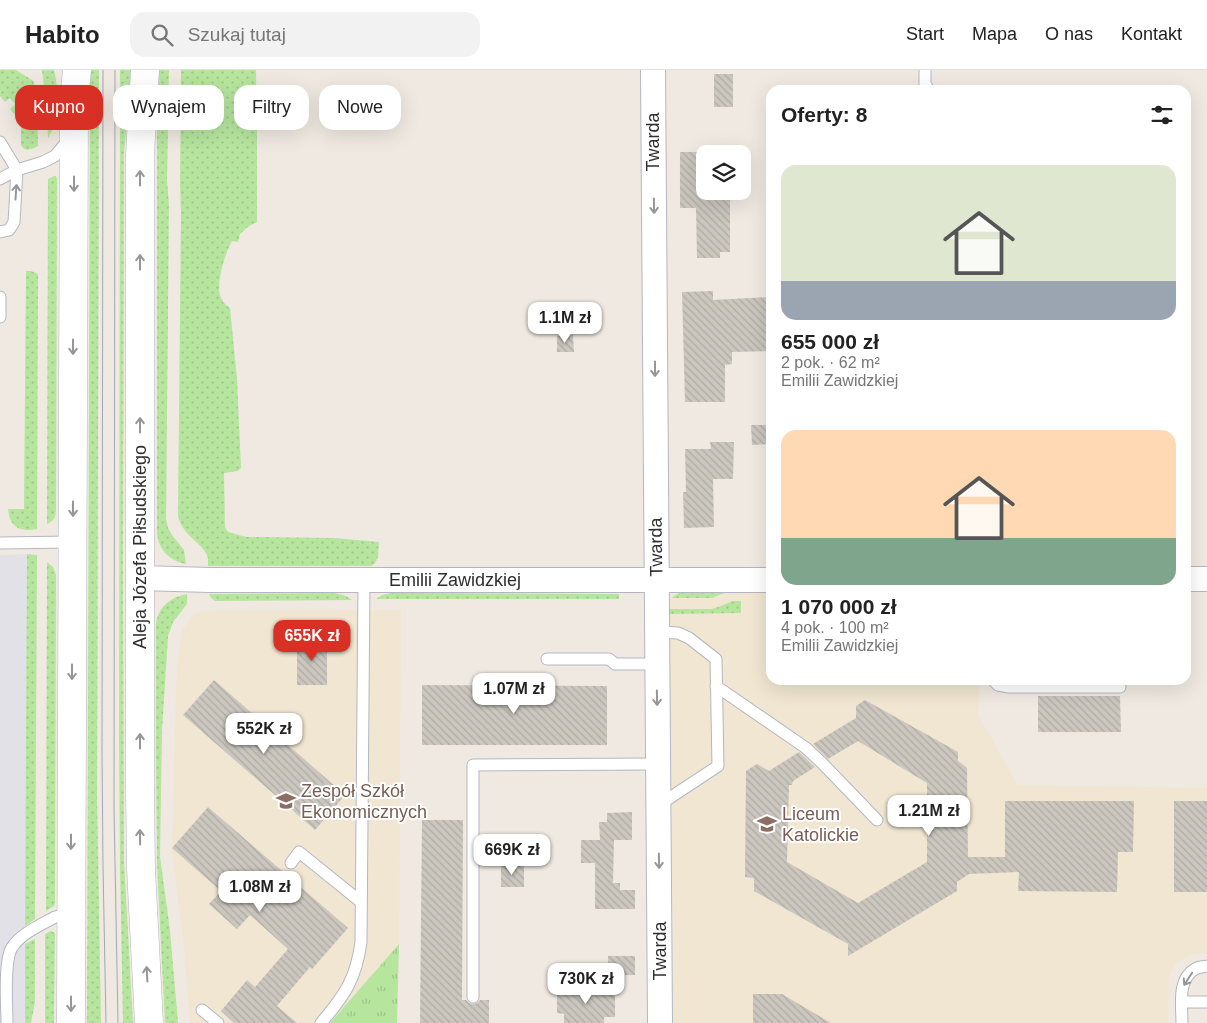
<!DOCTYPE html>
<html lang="pl">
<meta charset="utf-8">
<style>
body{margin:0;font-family:Arial,sans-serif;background:#f2f2f2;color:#222;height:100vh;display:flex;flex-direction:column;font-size:19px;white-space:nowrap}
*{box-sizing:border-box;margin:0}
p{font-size:16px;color:#767676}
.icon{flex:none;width:28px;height:28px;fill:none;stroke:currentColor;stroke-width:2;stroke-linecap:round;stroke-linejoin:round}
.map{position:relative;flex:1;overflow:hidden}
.details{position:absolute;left:766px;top:15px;width:425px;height:600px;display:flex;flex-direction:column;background:#fff;border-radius:15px;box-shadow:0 5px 20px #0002}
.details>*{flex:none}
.top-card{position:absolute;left:15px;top:15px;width:475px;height:45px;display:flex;gap:10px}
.fabs{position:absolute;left:696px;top:75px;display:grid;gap:10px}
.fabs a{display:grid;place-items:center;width:55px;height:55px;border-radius:10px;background:#fff;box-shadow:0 5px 20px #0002;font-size:25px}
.price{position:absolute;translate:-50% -42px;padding:0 11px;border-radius:10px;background:#fff;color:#222;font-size:16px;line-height:32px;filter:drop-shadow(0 1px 2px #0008)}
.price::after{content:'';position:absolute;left:50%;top:30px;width:15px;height:11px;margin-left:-8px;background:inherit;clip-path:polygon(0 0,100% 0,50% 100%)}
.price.on{background:#d93025;color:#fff}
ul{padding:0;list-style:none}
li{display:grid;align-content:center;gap:10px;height:265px;padding:0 15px}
li span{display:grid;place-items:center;height:155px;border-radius:15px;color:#555}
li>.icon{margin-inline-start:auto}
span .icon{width:90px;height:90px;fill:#fffc;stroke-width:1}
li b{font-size:21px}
h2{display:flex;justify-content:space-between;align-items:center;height:60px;padding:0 15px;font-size:21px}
.tag{padding:0 18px;border-radius:15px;background:#fff;box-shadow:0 5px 20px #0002;font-size:18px;line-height:45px}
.tag.on{background:#d93025;color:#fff}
header{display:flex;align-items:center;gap:30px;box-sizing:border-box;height:70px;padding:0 25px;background:#fff;border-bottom:1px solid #e0e0e0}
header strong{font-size:24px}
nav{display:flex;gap:28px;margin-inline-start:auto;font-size:18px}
.search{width:350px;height:45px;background:#f2f2f2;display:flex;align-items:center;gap:12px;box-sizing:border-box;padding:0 18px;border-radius:15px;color:#767676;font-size:19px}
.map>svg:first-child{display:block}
</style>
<header>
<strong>Habito</strong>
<div class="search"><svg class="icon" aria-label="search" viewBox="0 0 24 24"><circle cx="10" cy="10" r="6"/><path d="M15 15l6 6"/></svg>Szukaj tutaj</div>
<nav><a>Start</a><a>Mapa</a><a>O nas</a><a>Kontakt</a></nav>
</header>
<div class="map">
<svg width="1207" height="953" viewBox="0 0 1207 953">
<defs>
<pattern id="grass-dots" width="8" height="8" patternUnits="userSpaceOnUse" patternTransform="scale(1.25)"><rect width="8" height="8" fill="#b6e59e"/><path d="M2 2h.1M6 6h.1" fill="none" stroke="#9dc588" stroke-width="1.8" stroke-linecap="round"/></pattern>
<pattern id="park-tufts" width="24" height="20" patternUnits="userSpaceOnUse" patternTransform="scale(1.25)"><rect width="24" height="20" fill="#b6e59e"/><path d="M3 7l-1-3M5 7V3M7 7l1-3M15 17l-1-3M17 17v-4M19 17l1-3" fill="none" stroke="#9dc588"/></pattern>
<pattern id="building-back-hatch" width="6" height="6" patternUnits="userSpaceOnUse" patternTransform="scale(1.25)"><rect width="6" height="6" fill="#cbc7bf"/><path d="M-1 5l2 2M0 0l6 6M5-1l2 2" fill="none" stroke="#afaba4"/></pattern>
</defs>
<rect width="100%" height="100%" fill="#efe9e1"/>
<!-- industrial -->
<path fill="#e3e1e8" d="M27,484L25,953H0V485Z"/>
<!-- education -->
<path fill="#f0e6d1" d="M771,520V610H979L978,645L1018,715L1207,718V883L1192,884L1175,894L1169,907L1168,953H673L672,759L667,549L668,535L671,528L676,523Z
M401,540L399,874L330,953H190L184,876L172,786L175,646L177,602L181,566L183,559L193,545L196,543L202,541Z"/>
<!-- grass -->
<path fill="url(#grass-dots)" d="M0,0H16L32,10L34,12L37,41L38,76C32,79 25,83 21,75V52L10,39L15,34L10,28L5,32L0,26Z
M42,0H54C59,21 61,49 48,68L46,32Z
M90,0H99L97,722L101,953H87Z
M120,0H132L124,82L123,511L124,791L133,953H123L120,795L119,675Z
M157,0H169L167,110L169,135L166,449L168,458L172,465L184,480L186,494C170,491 159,480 157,464Z
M181,0H256L257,67V152L249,156L240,164L238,172L232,171C225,183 214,217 222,230C223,233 228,236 230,238L237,309L241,398L238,401L224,403L225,457L228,462L246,467L334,468L379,472C378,481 380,492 371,496H208C208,493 208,491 208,488C205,474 182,466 178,446L181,142L180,115Z
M54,106H56L57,109L56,439C56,447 54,451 47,454L48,109Z
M26,201H31L38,204L37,459C20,462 10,458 8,439H24Z
M27,484L37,485L35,849L25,856Z
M47,492L53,497L56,505L55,833L54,836L46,841Z
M728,521L712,528H671L681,522Z
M335,523L346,526L352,530L215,531L211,528L209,524Z
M391,523L619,524V529H376L382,525Z
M187,524V534L173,552L168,566L162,660L160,786L170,861L178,953H165L157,794L156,684V554C158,537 171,527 187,524Z
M733,531H741V543L669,544L667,539H712L721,536Z
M51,861L55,863L54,953H45V864Z
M35,869V932L31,953H25V874Z"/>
<!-- park -->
<path fill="url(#park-tufts)" d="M399,874L397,953H330Z"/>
<!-- building -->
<path fill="url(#building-back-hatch)" d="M714,4H733V37H714Z
M294,16L300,24L296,33L287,35L280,27L284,18Z
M680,82H705V121H730V182H720V188H697L696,138H680Z
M713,221V230L771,227V281L732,282V294L725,295V332H685L682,222Z
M573,265L574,282H557V266Z
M751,355H771V374L752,375Z
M710,372H734L733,409H713L714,457L684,458L683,422H686L685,379H711Z
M297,570H327V615H297Z
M214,610L345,725L315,760L183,645Z
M422,615L607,616V675H422Z
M1038,626H1120L1121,662H1038Z
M865,630L958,682V691L967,698L968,787H1005V731H1134L1133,782H1118L1117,822L1018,821L1019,802L969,804L957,812V821L848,886V874L754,821V808L745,807L746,701L757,694L769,701L799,682L815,697L793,711L792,715H789L787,792L858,833L927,792V713L858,671L828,689L813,674L856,648V636Z
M1174,731H1207V822H1174Z
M208,737L348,858L312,899L310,897L277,936L297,953H234L221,941L247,910L255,917L288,879L250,845L237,859L209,834L221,821L172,778Z
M632,742V770H614L613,813H620V820H635V839H595V793H581V770H600L599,752H607V743Z
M422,750H463L462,930H466L469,933L473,934L477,933L480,930H489V953H420Z
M501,794H524V817H501Z
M608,886H635V905H608Z
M557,918L615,919V947H604V953H564V944L557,943Z
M753,924H782L831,953H753Z"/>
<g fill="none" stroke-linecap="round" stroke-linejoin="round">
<defs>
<path id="lane" d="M925,0V14L929,20
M0,72L17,100L14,152L9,160L0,162
M0,109L17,100L43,92L55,86L70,68
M0,227V247
M0,473L73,472
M657,562L678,563L689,568L716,589L718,696L659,735
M547,589H609L615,594H657
M993,610L998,615L1009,617H1120
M716,616L806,678L822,693L877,750
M291,793L299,782L361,832
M473,927V695L658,694
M1182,932H1207
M202,940L218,953
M7,953C7,936 3,888 13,876C22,863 41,855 55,847L59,846L71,845
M321,953C345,925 356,909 361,872L364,510
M1182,953C1182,936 1177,909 1195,899C1198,897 1203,897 1207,896"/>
<path id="street" d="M653,0L660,953
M140,508L210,510H771
M1186,509H1207"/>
<path id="secondary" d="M145,0L140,84V720L141,799L149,953
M71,953L74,31L77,0"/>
</defs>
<!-- lane casing -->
<use href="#lane" stroke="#b4b7c1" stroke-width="13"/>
<!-- street casing -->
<use href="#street" stroke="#b4b7c1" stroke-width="26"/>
<!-- secondary casing -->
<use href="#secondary" stroke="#b4b7c1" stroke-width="29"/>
<!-- lane -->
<use href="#lane" stroke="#fff" stroke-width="11"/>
<!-- street -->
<use href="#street" stroke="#fff" stroke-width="24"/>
<!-- secondary -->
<use href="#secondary" stroke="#fff" stroke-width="28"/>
<!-- tram -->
<path stroke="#a3a6b8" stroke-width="1" d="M103,0L102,683L103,796L106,953
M115,0L114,739L118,953"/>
</g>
<!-- one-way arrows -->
<defs><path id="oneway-shaft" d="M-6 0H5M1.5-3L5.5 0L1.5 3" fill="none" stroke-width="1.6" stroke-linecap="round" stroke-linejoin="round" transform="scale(1.25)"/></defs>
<g stroke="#969696">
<use href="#oneway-shaft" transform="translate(140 108) rotate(-90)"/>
<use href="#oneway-shaft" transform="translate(74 114) rotate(90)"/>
<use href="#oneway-shaft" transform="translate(16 122) rotate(-86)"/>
<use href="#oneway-shaft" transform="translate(654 136) rotate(89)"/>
<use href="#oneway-shaft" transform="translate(140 192) rotate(-90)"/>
<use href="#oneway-shaft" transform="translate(73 277) rotate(90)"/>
<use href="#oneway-shaft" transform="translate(655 299) rotate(90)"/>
<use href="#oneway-shaft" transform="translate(140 355) rotate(-90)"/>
<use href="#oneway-shaft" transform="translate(73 439) rotate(90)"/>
<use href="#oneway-shaft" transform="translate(72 602) rotate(90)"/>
<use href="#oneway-shaft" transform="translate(657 628) rotate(89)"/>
<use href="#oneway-shaft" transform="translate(140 671) rotate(-90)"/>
<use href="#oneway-shaft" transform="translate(140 767) rotate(-91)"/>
<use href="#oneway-shaft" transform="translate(71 772) rotate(90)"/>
<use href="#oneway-shaft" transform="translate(659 791) rotate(89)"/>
<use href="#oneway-shaft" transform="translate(147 904) rotate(-93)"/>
<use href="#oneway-shaft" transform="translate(1188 909) rotate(123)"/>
<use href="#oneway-shaft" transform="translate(71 934) rotate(90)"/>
</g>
<!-- icons -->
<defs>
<symbol id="school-bare" viewBox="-9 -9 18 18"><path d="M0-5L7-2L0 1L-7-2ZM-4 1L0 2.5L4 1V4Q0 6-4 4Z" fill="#8d6e63" stroke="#fff" stroke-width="2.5" paint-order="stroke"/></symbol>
</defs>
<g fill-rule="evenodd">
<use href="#school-bare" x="272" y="717" width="28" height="28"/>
<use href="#school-bare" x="753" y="740" width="28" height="28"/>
</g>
<g text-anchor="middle" stroke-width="4" stroke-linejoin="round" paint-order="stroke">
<!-- street labels -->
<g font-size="18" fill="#2e2e2e" stroke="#fff">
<text transform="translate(653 72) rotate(-90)" y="6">Twarda</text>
<text transform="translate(140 477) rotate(-90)" y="6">Aleja Józefa Piłsudskiego</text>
<text transform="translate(656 477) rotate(-91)" y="6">Twarda</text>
<text x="455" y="516">Emilii Zawidzkiej</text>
<text transform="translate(660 881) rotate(-90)" y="6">Twarda</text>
</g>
<!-- education labels -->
<g font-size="18" fill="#785e54" stroke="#fff" text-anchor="start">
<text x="301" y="727">Zespół Szkół<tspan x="301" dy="21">Ekonomicznych</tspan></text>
<text x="782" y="750">Liceum<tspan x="782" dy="21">Katolickie</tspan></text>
</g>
</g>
</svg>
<div class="fabs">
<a><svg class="icon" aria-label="layers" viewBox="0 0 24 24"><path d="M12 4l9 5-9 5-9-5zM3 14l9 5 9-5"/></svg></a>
</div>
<b class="price" style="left:565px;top:274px">1.1M zł</b>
<b class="price on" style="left:312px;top:592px">655K zł</b>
<b class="price" style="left:514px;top:645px">1.07M zł</b>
<b class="price" style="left:264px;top:685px">552K zł</b>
<b class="price" style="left:929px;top:767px">1.21M zł</b>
<b class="price" style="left:512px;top:806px">669K zł</b>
<b class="price" style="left:260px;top:843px">1.08M zł</b>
<b class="price" style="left:586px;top:935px">730K zł</b>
<div class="top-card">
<a class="tag on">Kupno</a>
<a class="tag">Wynajem</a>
<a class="tag">Filtry</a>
<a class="tag">Nowe</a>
</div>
<section class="details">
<h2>Oferty: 8<svg class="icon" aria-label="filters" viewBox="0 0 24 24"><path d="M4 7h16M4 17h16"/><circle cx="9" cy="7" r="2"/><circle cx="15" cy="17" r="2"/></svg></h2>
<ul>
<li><span style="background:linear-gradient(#dfe7d0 75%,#9aa5b1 0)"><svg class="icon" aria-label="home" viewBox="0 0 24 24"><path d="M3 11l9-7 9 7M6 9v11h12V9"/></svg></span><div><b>655 000 zł</b><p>2 pok. · 62 m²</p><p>Emilii Zawidzkiej</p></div></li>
<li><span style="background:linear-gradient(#ffd9b3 70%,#7fa58c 0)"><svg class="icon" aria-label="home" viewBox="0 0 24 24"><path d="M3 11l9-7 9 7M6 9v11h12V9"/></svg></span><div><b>1 070 000 zł</b><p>4 pok. · 100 m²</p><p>Emilii Zawidzkiej</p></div></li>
</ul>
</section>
</div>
